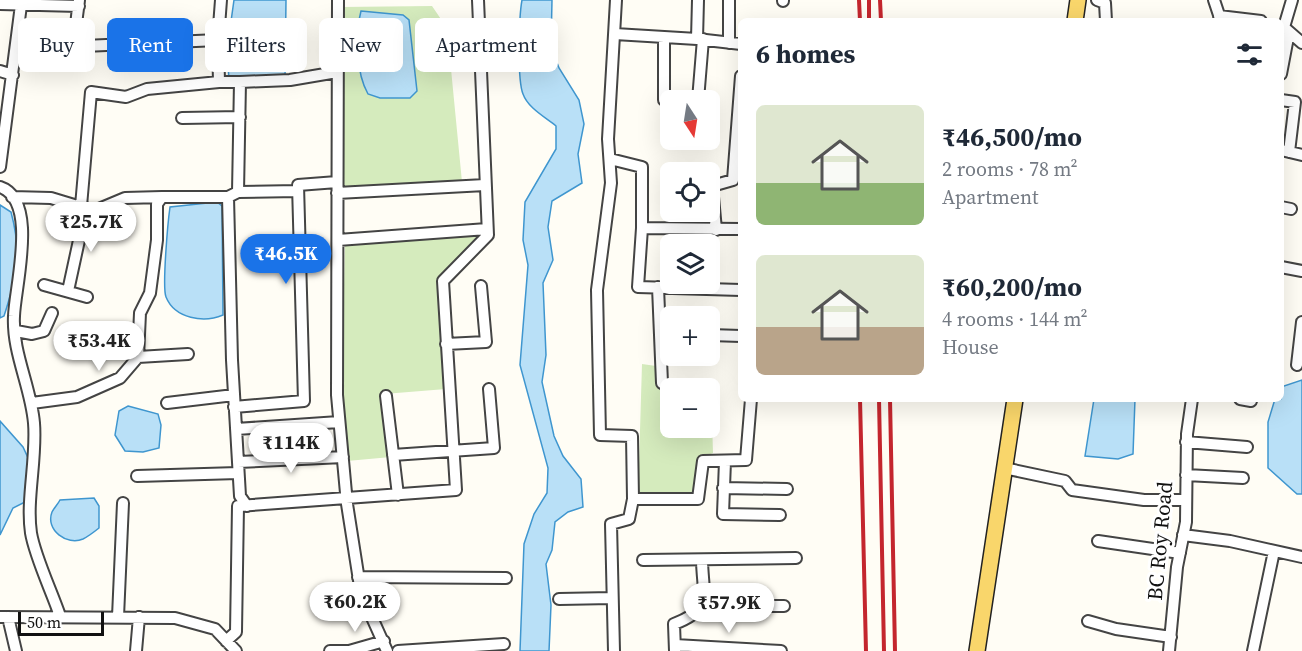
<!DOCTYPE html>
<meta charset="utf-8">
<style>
body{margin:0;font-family:"Source Serif 4",serif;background:#f2f2f3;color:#1f2937;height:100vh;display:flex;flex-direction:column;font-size:22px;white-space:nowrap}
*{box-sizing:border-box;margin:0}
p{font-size:20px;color:#747a83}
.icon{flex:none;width:33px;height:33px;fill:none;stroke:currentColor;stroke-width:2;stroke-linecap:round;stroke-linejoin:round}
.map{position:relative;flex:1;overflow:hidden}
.drawer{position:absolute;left:738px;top:18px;width:546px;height:384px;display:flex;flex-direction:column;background:#fff;border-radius:9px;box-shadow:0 6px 24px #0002}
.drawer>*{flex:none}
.hud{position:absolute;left:18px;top:18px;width:570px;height:54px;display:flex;gap:12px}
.needle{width:39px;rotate:168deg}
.controls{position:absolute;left:660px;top:90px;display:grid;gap:12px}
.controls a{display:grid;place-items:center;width:60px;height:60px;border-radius:9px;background:#fff;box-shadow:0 6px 24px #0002;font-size:30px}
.scale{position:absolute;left:18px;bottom:15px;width:86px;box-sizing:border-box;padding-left:6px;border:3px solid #111;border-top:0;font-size:16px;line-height:21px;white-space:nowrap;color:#111;-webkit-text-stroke:4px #fff;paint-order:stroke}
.price{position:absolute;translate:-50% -51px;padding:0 14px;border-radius:21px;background:#fff;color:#222;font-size:20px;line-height:39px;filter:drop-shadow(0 2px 3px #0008)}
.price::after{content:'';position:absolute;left:50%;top:36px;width:18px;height:14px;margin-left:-9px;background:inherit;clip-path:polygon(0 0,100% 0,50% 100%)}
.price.current{background:#1a73e8;color:#fff}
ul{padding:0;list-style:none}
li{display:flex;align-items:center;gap:18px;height:150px;padding:0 18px}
li span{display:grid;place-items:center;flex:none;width:168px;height:120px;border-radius:9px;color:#555}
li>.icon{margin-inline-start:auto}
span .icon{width:72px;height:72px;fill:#fffc;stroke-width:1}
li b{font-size:26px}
h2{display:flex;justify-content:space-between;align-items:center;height:72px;padding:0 18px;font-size:26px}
.pill{padding:0 21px;border-radius:9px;background:#fff;box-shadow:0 6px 24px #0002;font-size:21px;line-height:54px}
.pill.current{background:#1a73e8;color:#fff}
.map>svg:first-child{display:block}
</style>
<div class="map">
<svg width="1302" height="651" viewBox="0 0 1302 651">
<rect width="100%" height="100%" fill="#fffdf5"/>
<!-- green -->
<path fill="#d5ebbd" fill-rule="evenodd" d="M432,6L447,28L462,182L341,190L342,7Z
M478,234L484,235L440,280L446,389L384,394L391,457L347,461L341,408L345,244Z
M642,364L656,366L660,385L711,387L713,453L700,459L693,495L638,497ZM670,388H710V428H670Z"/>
<!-- water -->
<path fill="#b9e0f7" stroke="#3f96cf" stroke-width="1.5" d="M234,0H286L285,79L229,80L227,50Z
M522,0H552L551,47L559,68L579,100L584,124L578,154L582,183L552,201L548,227L553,260L543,283L546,355L542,382L554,436L563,456L581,479L583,507L568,512L555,522L552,550L546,564L551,605L549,651H520L524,544L534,514L547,493L548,468L520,365L528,265L523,240L525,202L556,149V126C545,117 528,108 523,94C517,79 519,16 522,0Z
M361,11L403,15L409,20L417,91L410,98H380L368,94C356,73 355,35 361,11Z
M217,202L222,206L223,315C204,323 175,319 166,297C162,287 168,221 170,207Z
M0,205L11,212C22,253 17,276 4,316L0,318Z
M1302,380V494H1297L1268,468V422L1275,399H1281V387Z
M1094,399H1135L1133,454L1118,459L1085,456Z
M128,406L158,414L161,425L159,448L143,452L125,451L115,435L119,411Z
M0,421L23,447L29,460L27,501L13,508L0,535Z
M94,498L99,506V528C94,532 89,536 83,539C67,546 45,530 52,512C54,508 58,504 60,500Z"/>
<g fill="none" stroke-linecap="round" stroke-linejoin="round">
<defs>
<path id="minor" d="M79,0C78,14 71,37 84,46L218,40L221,0
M338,0L337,395L347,504L361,593L387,651
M729,0V43
M1097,0L1105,3L1106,21
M1214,0L1221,21
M783,1V0
M0,4L79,6
M1219,16L1261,21
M1284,27L1292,0
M1286,29L1302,43
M615,34L697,39L741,44
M664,37V100
M697,39L698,0
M0,71L13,75
M1281,74L1289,32
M240,82L290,80L337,72
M698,100L703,39
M1281,100L1295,102L1289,152
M182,118L240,117
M1281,150L1302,155
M610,159L642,167V228L638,287L741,290
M0,167L21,5
M0,187C39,200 15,286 14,316C12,352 31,387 34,423C37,458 26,500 31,533C35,557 52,592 60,616
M238,192L298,191
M337,193L485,185
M12,197L51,198L94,211L125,198L162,197
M228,197L232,360L240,496L247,506
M81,206L91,92L126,97L147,89L219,82
M1281,207L1291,209
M642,228L741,229
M716,230L712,186L733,180L741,76
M338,240L487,229
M1281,267L1302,271
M44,285L87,297
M658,287L662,383
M68,291L86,208
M16,331L32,334L44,331L52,313
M710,335L741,336
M446,344L486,342L481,286
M138,357L188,354
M1297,365L1302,322
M386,396L398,495
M1240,399L1251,401
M32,403L77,397L120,378L138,357L140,313L150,293L157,240V204L162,197H228L238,192L240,82H219L218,40
M167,403L234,395
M234,407L304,401L298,185L337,182
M236,429L339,422
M1186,442L1247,447
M393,455L494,448L489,389
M725,461L723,514L780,515
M238,462L343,457
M1004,468L1065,481L1072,490L1144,500H1186
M1186,475L1243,478
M137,476L238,473
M723,488L787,489
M633,499H698L703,461L746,460L751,399
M1183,535L1230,541L1302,557
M1098,541L1180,553
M643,560L796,558
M358,577L506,578
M559,599L612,598
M703,606H784
M0,617L175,618L215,629L236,651
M8,617L16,651
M118,617L123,503
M1088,621L1116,629L1171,637
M226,641L236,632L238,506L456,490L443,281L488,235L478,0
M675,645L781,651
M136,651L139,617
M330,651H349L384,641
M398,651L504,644
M614,651L611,524L629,519L633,499L632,436L600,435L597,290L611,183L608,139L616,0
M675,651L674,624C713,609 703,597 702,561
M1169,651L1177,567L1186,522L1187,434L1192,399
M1253,651L1274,551"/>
<path id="primary" d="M1075,21L1078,0
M977,651L1015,399"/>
</defs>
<!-- minor casing -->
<use href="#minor" stroke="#444" stroke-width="14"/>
<!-- primary casing -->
<use href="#primary" stroke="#222" stroke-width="18"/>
<!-- minor -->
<use href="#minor" stroke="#fff" stroke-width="10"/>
<!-- primary -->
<use href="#primary" stroke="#f9d66b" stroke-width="15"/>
<!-- rail -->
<path stroke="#c4262e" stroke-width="4" d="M859,0L860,21
M869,0V21
M880,0L881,21
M860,399L866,651
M879,399L884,651
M890,399L895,651"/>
</g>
<g text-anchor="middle" stroke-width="6" stroke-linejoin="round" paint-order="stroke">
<!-- street labels -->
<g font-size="21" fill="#111" stroke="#fff">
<text transform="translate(1160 541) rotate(-85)" y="7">BC Roy Road</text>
</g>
</g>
</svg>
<div class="controls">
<a><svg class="needle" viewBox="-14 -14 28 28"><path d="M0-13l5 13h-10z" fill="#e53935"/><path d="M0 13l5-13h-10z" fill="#747a83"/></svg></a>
<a><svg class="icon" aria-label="locate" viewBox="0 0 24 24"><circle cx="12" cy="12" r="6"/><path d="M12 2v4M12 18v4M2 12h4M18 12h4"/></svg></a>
<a><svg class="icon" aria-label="layers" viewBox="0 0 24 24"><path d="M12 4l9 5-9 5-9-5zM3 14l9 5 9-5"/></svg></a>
<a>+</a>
<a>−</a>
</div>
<div class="scale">50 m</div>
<b class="price" style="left:91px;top:253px">₹25.7K</b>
<b class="price current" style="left:286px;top:285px">₹46.5K</b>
<b class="price" style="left:99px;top:372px">₹53.4K</b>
<b class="price" style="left:291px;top:474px">₹114K</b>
<b class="price" style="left:355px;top:633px">₹60.2K</b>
<b class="price" style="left:729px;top:634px">₹57.9K</b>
<div class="hud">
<a class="pill">Buy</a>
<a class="pill current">Rent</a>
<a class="pill">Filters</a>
<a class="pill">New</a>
<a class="pill">Apartment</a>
</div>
<section class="drawer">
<h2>6 homes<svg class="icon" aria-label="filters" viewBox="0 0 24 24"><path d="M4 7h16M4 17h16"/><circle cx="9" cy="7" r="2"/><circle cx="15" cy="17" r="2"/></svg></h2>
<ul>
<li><span style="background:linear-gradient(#dfe7d0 65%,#8fb573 0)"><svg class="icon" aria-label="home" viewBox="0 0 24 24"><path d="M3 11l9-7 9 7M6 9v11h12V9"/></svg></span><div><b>₹46,500/mo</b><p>2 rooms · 78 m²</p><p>Apartment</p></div></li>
<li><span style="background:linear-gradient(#dfe7d0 60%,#b9a48a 0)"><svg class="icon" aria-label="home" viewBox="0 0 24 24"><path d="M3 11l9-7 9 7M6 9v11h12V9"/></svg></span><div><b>₹60,200/mo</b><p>4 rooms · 144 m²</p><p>House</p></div></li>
</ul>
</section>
</div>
